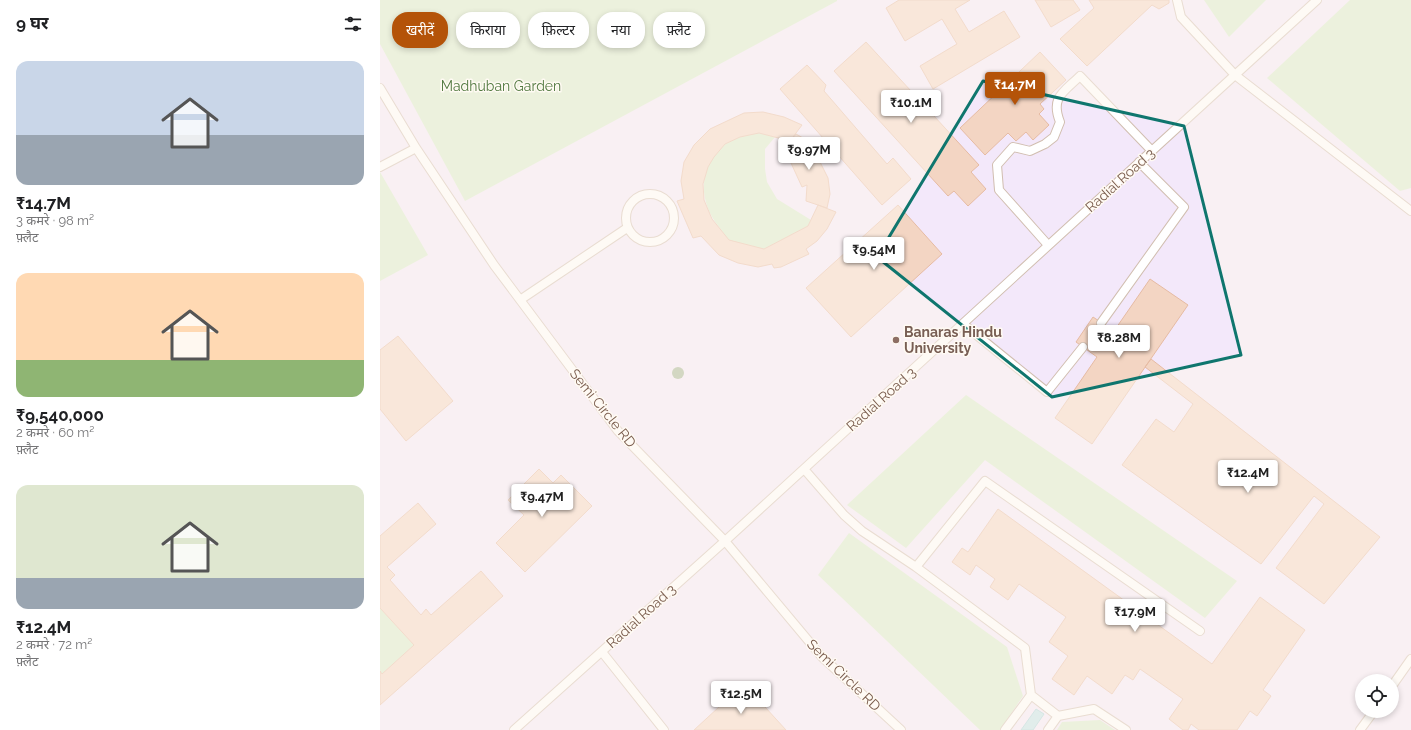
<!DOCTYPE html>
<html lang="hi">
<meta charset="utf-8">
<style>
body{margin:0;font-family:Raleway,"Noto Sans Devanagari",sans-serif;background:#f2f2f2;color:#202124;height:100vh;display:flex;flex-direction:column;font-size:15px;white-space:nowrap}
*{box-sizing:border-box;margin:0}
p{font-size:13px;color:#757577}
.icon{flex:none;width:22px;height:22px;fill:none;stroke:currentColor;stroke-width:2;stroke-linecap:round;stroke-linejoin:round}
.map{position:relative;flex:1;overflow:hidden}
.side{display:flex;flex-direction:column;background:#fff;width:380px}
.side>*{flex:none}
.guide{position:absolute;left:12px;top:12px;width:380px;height:36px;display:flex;gap:8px}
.buttons{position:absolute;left:975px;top:674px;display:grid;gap:8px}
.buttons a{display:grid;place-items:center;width:44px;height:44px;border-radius:50%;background:#fff;box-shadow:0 2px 6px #0003;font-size:20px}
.price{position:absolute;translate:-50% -34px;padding:0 9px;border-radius:4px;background:#fff;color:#222;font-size:13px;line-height:26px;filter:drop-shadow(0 1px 2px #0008)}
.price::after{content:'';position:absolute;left:50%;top:24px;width:12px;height:9px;margin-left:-6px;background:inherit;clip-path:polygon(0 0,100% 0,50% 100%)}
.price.selected{background:#b45309;color:#fff}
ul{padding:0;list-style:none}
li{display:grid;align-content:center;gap:8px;height:212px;padding:0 16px}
li span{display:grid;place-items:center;height:124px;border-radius:12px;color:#555}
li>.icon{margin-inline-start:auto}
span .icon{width:72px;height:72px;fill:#fffc;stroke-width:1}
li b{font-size:17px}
h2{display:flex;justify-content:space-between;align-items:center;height:48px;padding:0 16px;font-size:17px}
.chip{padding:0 14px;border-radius:16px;background:#fff;box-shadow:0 2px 6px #0003;font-size:14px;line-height:36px}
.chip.selected{background:#b45309;color:#fff}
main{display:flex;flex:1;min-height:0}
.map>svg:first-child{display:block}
</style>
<main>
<section class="side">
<h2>9 घर<svg class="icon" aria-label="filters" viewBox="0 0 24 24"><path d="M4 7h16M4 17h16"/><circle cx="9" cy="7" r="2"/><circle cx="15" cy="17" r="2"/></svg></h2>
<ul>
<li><span style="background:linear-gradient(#c9d6e8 60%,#9aa5b1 0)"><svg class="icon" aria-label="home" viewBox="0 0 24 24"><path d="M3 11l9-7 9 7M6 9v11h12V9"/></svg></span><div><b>₹14.7M</b><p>3 कमरे · 98 m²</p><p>फ़्लैट</p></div></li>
<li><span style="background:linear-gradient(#ffd9b3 70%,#8fb573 0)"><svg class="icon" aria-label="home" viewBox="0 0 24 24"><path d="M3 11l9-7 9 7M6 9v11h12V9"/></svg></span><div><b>₹9,540,000</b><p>2 कमरे · 60 m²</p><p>फ़्लैट</p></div></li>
<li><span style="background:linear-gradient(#dfe7d0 75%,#9aa5b1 0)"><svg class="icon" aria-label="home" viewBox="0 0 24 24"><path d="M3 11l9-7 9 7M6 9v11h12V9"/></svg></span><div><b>₹12.4M</b><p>2 कमरे · 72 m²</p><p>फ़्लैट</p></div></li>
</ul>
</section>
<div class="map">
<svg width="1031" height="730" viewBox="0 0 1031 730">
<rect width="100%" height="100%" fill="#fdf6ec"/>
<!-- education -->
<path fill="#f3e8fa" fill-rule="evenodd" d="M0,0H1031V730H0ZM982,681H1012V711H982Z"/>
<!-- green -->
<path fill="#d8ecc9" d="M0,0H457V1L85,201L0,44Z
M824,0H886L849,37Z
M970,0H1031V188L1020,191L887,78Z
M379,133L395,137L385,149V169L387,182L397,199L431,220L428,226L384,249C374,247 356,246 348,239C345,236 342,231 339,227C318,201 318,168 344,145C354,137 368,135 379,133Z
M0,172L48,255L0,281Z
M586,395L857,581L825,618L605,460L526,548L467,505Z
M469,533L627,647L643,696L620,730H600L438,575Z
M0,608L34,645L2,674L0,671Z
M720,720L735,730H677L682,722Z"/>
<!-- water -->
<path fill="#bfe3e8" stroke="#a5d3da" d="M656,709L664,714L653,730H641Z"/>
<!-- building -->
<path fill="#f3d5c3" stroke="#e6bba3" d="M519,0H590L575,9L589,32L624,11L640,37L553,89L540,66L577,44L562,19L525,41L506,8Z
M655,0H693L700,10L671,27Z
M709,0H789V3L779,9L772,5L707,66L680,39L714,8Z
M486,42L599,165L591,172L606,189L588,206L574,191L568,196L454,71Z
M660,52L686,80L660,104L664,109L659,114L669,125L653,140L646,132L636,141L628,133L605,155L580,128Z
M427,65L446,85L444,91L507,164L513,158L531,179L502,205L400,89Z
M383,112L404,117L422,125L410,141L379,133L360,137L345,144L334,157L328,167L323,184L324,200L332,219L349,240L384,249L428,226L438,205L456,212L447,229L437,241L426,249L429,254L401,267L394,268L392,264L378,267L358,263L339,255L321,236L313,238L297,201L304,199L301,181L304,162L314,145L330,129L364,113Z
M416,134L430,142L448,178L450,194L447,208L426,201L427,185L422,187L411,163L415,159L404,149Z
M518,205L562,254L471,337L426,288Z
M770,279L808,305L712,444L675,418L717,357L696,342L713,317L734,331Z
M18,336L73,401L26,441L0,409V350Z
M771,359L1000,537L944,604L896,568L944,504L934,496L881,564L742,465L776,419L794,432L813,404L765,367Z
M159,469L173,483L181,475L212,506L145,572L116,543L144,515L128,500Z
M38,503L56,524L7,567L15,575L10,580L41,615L46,609L51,615L101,571L123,596L0,705V671L2,674L34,645L0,608V536Z
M618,509L832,664L880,597L925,630L883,690L891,696L877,716L870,711L857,730H819L811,724L808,730H803L789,719L803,699L760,669L753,680L745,675L732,694L707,676L694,695L672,679L688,656L669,642L686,617L639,584L628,600L610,587L615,579L596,565L590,575L572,562L582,548L588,552Z
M364,684L406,730H314Z"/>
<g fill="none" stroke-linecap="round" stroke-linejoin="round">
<defs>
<path id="service" d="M797,0L801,17L855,75L1031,211
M0,88L36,148L114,265L238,431L345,541L442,657L521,730
M0,167L36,148
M246 218a24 24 0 1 1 48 0a24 24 0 1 1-48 0Z
M668,245L619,190L617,165L633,147L650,151L665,144L674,137L680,122C670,97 684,92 700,76L772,151
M140,300L247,228
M721,323L804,207L759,162
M583,324L667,392L703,347
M424,469L464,515L482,531L536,567
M222,652L284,730
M1012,686L1031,659
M134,730L345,541L937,0
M625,730L651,695
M668,730L678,716
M746,730L714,709L678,716L651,695L645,648L536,567L605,481L820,631
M980,730L994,711"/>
</defs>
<!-- service casing -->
<use href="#service" stroke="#d1beb0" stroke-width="10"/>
<!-- service -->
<use href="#service" stroke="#fff" stroke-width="8"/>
</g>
<!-- trees -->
<circle fill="#a0b28e" cx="298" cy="373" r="6"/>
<!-- marked area -->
<path d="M0 0H1031V730H0ZM603,81L804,126L861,355L672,397L497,257Z" fill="#fdf6ec" fill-opacity=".55" fill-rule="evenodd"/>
<path fill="none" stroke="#0f766e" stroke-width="3" stroke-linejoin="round" d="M603,81L804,126L861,355L672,397L497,257Z"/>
<!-- markers -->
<circle fill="#8d6e63" stroke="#fffaf3" stroke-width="1.5" cx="516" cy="340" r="4"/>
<g text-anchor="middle" stroke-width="3" stroke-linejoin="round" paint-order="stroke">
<!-- park labels -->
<g font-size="14" fill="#537a41" stroke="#fffaf3">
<text x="121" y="91">Madhuban Garden</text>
</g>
<!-- street labels -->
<g font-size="14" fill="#7a5c4d" stroke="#fffaf3">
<text transform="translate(740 180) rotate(-42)" y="5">Radial Road 3</text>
<text transform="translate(501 399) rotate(-42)" y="5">Radial Road 3</text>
<text transform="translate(223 408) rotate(51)" y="5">Semi Circle RD</text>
<text transform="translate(261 616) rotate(-42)" y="5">Radial Road 3</text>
<text transform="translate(464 675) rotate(44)" y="5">Semi Circle RD</text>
</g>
<!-- education labels -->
<g font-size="14" font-weight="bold" fill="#785e54" stroke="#fffaf3" text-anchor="start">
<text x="524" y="337">Banaras Hindu<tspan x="524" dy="16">University</tspan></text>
</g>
</g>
</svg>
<div class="buttons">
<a><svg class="icon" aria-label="locate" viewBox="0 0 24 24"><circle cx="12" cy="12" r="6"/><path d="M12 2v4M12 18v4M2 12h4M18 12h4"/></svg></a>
</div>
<b class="price selected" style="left:635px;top:106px">₹14.7M</b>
<b class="price" style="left:531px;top:124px">₹10.1M</b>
<b class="price" style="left:429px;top:171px">₹9.97M</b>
<b class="price" style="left:494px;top:271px">₹9.54M</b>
<b class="price" style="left:739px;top:359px">₹8.28M</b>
<b class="price" style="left:868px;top:494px">₹12.4M</b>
<b class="price" style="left:162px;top:518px">₹9.47M</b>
<b class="price" style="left:755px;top:633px">₹17.9M</b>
<b class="price" style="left:361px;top:715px">₹12.5M</b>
<div class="guide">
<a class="chip selected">खरीदें</a>
<a class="chip">किराया</a>
<a class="chip">फ़िल्टर</a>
<a class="chip">नया</a>
<a class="chip">फ़्लैट</a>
</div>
</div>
</main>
